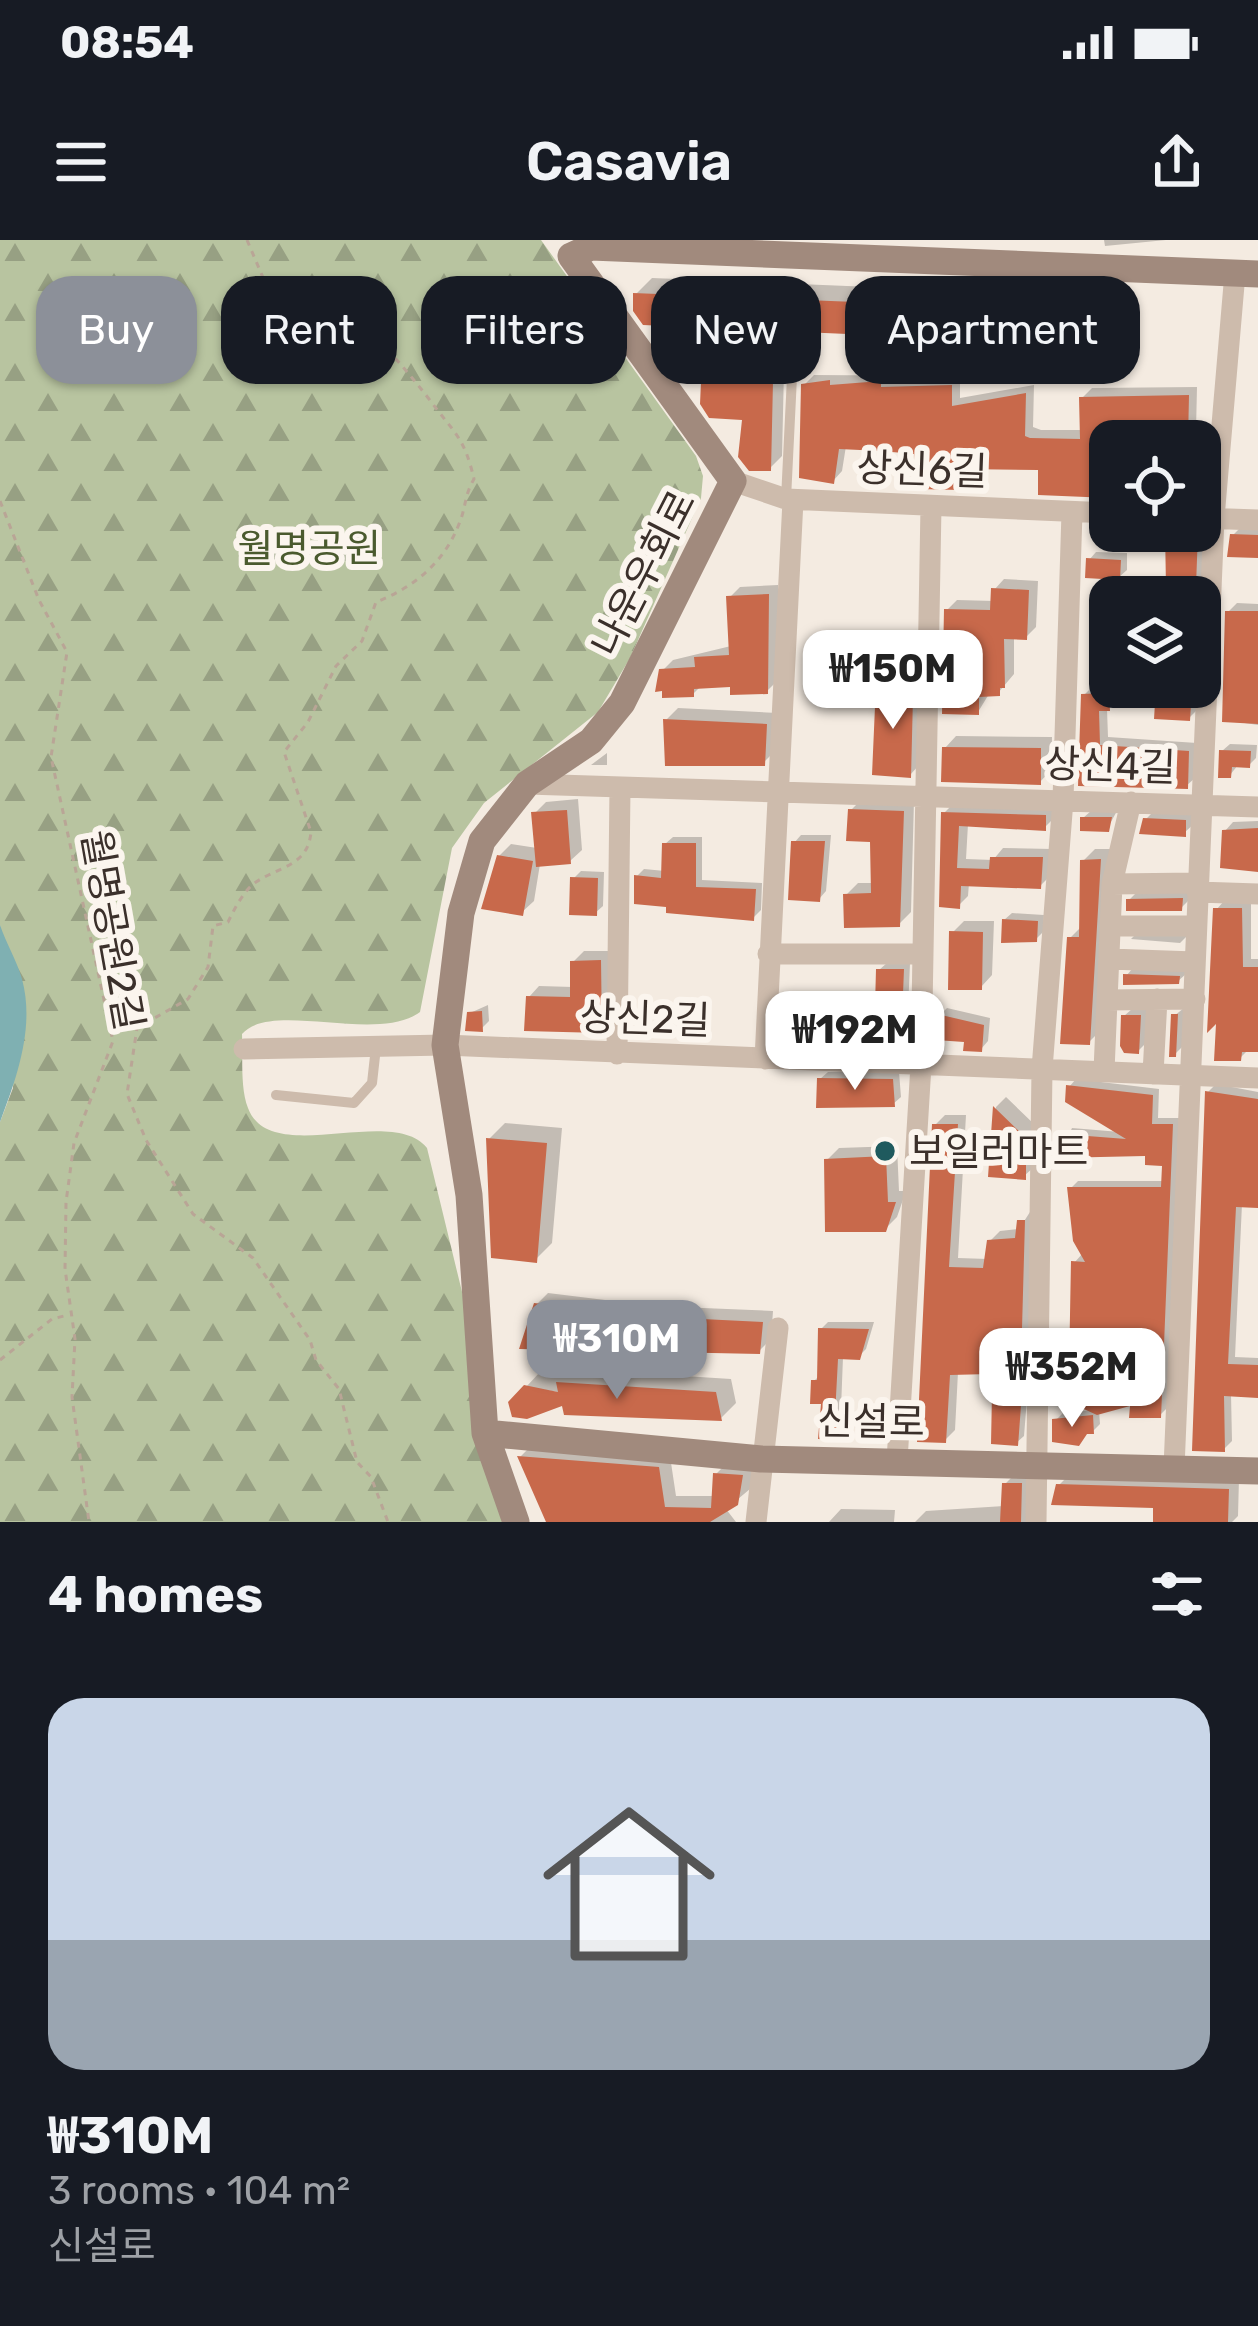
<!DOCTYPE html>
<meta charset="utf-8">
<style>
body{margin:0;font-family:Rubik,"Noto Sans KR",sans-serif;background:#242831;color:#f1f3f6;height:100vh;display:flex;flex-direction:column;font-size:45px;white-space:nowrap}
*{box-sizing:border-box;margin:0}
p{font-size:39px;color:#9ea1a6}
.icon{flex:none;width:66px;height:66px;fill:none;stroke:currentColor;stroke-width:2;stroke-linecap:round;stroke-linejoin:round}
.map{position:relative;height:1282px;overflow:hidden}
.panel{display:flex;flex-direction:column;background:#171b24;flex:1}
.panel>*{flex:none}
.banner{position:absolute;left:36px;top:36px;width:1188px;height:108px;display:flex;gap:24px}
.controls{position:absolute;left:1089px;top:180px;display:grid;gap:24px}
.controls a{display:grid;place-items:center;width:132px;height:132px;border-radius:24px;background:#171b24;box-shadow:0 3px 9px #0004;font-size:60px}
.price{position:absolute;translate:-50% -102px;padding:0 27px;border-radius:24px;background:#fff;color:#222;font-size:39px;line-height:78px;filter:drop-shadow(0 3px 6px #0008)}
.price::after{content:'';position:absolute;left:50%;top:72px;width:36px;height:27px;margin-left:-18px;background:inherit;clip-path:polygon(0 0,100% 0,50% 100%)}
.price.on{background:#8c9099;color:#fff}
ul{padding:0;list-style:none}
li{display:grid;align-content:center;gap:24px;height:636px;padding:0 48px}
li span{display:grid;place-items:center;height:372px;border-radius:36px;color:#555}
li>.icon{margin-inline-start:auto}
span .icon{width:216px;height:216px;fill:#fffc;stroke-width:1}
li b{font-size:51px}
h2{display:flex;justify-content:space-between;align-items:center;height:144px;padding:0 48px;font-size:51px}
.tag{padding:0 42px;border-radius:36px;background:#171b24;box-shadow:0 3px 9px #0004;font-size:42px;line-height:108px}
.tag.on{background:#8c9099;color:#fff}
.status{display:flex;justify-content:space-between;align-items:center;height:84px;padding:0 60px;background:#171b24;direction:ltr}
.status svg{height:33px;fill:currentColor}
header{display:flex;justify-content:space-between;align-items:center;height:156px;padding:0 48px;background:#171b24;font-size:54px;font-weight:600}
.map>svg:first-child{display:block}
</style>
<div class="status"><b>08:54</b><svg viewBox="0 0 49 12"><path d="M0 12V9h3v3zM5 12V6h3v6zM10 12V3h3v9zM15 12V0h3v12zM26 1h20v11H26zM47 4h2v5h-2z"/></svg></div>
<header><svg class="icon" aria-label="menu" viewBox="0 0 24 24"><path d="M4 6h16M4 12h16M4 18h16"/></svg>Casavia<svg class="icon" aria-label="share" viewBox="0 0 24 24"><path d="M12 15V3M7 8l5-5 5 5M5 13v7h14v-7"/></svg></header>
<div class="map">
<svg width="1258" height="1282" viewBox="0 0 1258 1282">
<defs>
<pattern id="forest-firs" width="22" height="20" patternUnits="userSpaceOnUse" patternTransform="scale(3)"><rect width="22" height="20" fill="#b8c4a0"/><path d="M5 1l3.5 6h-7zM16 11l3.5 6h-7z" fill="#97a083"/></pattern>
</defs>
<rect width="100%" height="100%" fill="#f4ebe1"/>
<!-- forest -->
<path fill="url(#forest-firs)" d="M0,0H541L696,216L703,236L701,258L630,418L598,472L484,563L452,608L420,772C377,804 271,760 242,794C243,816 240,848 248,868C270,928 392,864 427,908L518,1282H0V882L13,848L0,685Z"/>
<!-- water -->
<path fill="#7fb0b2" d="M0,685C6,703 17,721 22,739C35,787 17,837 0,882Z"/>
<!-- shadow -->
<path fill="#0003" d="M1104,0H1166L1105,6Z
M652,38L1068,55L1069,84L1052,100L636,54Z
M784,130L782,216L770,228L745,177L704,143L716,131Z
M814,135L960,136V158L1034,145L1033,187L1041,190H1083L1082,158L1092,148L1197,147L1196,191H1210L1209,249L1200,259V201H1110V255L1041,227L968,226V237L958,247L916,211L846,206L842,231L833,241L804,145Z
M1200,274L1207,282L1205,334L1195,343L1168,344L1166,291H1200Z
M1258,287V315L1231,297L1240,288Z
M1096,312L1127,313V330L1119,337L1089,320Z
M1004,339L1038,341L1036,387L1026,397H1014V434L998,453L989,454L978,472L947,370L957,360L994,361V350Z
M778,345V440L767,451L733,443L702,445L693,454L662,431L673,420L731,406L730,357L740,347Z
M1237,363L1258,364V485L1225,480L1228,372Z
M1106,373H1110V411L1095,384Z
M920,397L919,417L912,425L900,406Z
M912,434L911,447H922L920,524L910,535L879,446L890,435Z
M1093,446L1117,447V459L1107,469L1108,497L1197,503L1195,538L1186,546L1082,543L1084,455Z
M1159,447H1198L1197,470L1189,478Z
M678,468L777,473L775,511L763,523L666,480Z
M956,496L1052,497L1051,530L1040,542L945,508Z
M1230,504L1257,505L1256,518L1249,525H1238L1230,535L1222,511Z
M607,513V525H591Z
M578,559L582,610L570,621L540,624L534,661L522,672L499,616L511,604L537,608L534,574L546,562Z
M862,559L914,560L911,672L899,684L846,655L858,643H873V599L851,570Z
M954,563L1055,566L1054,578L1044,588L968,584L966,619L993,620L1003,608L1052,609L1050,636L1040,646L969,643L968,656L958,666L944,573Z
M1157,568L1197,569L1196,582L1184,593L1145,580Z
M1091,571H1117L1107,589L1083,578Z
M1258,581V629L1225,591L1233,582Z
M801,595H831L826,651L819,659L794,603Z
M673,597H702V640L762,643L761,670L753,678L637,636L644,629L665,631V604Z
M1095,609H1112L1101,790L1089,802L1070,698L1082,686L1083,621Z
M581,631L604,632L603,666L595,673L573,639Z
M1141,648H1193V656L1181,668L1129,660Z
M1225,660H1251V719H1258V809H1249L1240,818L1220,777L1216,670Z
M1012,673L1044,675L1043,692L1036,699L1004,680Z
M964,681H994L992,735L981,747L952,693Z
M1135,695L1187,696L1180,703L1131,699Z
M584,711H611L612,779L601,790L529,757L539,746L573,747V722Z
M887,723H910L907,794L900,801L879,730Z
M1133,728L1186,730V734L1178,741L1126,736Z
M488,765L489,781L482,788L470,773Z
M947,768L990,778L988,801L981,809L940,775Z
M1184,768L1182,807L1175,814L1174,776Z
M1132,769H1147L1145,804L1138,811L1124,776Z
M828,832H899L901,857L893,864L820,839Z
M1076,839L1159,849L1158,878H1179L1167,1168L1160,1175L1133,1162L1099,1171L1100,1184L1093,1191L1055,1181L1063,1173L1092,1170L1058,1154L1063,1149L1113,1145L1114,1129L1074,1023L1083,1013L1071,948L1078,941H1165V923L1148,913L1060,915L1072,888L1120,892L1069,847Z
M1216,844L1258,852V965L1242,964L1235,1117L1258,1118V1155L1231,1154L1232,1201L1224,1209L1208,852Z
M1006,857L1036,886L1035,926L1024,936L991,934L996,867Z
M945,875H966L958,1018L988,1019L990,1001L1000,991L1019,989L1030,972V1112L1020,1122L1000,1120L989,1131L958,1132L955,1190L945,1200L935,885Z
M505,883L562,888L552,1003L536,1019L489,899Z
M897,906L899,951H906L897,977L885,989L827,920L839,908Z
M548,1053L654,1066L773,1071L771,1099L759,1111L536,1065Z
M828,1082H874L866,1109L858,1117H843L841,1169L853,1170L836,1197L814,1141L820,1135L821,1089Z
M574,1129L731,1139L736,1163L721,1178L526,1147L541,1131L566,1137Z
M1028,1146L1024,1196L1016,1203L995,1154L1003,1147Z
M532,1205L670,1216L676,1256H715L716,1234L728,1222L753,1224L750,1249L726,1269L736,1282H550L520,1217Z
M1015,1234H1031L1035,1282H915L926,1271L1004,1266L1005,1244Z
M1070,1234L1239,1238L1238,1276L1232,1282H1156V1265L1058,1246Z
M841,1269L895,1270L894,1282H829Z"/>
<!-- building -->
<path fill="#c8694b" d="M633,53L1053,70L1054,103L643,85L633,71Z
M830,140V145L881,141V147L952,145V166L1026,153L1025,196L1030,198L1080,199L1079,157L1189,155L1188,201H1110V258L1038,255V230L959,229L960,250L918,249L914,214L881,211L839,209L834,244L799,238L801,144Z
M773,141L771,231H749L738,217L742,180L709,178L700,164L701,142Z
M1165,291L1198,292L1196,346L1166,347Z
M1258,295V318L1227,317L1230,294Z
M1086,318L1121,320L1120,340L1085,338Z
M991,348L1029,350L1027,400L1004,399L1005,448H1000V456L979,457V475L942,474L944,369L990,370Z
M769,354L768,454L730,455V447L694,449V457L662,458V451L655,452L659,429L695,427L694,417L729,415L726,356Z
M1225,371H1258V484L1222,482Z
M1110,382V415L1091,414L1092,383Z
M914,403L913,428L896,429L897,404Z
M903,443L902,456H913L911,538L872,535L876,444Z
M1156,447H1192L1190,481L1154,479Z
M1109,453L1110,471H1099L1100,505L1189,511L1188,549L1078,546L1081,454Z
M663,479L767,484L765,526H665Z
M942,507L1041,508V545L941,542Z
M1219,510L1251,511L1250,528L1232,527L1231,538H1218Z
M848,569L904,571L900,687L844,688L843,654L871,653L870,602L846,601Z
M567,570L571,624L536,627L531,572Z
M941,572L1046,575V591L959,586L957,628L989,629L990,617H1043L1041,649L961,646L960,669L939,667Z
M1080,577H1112L1109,592L1080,591Z
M1143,578L1186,580V597L1139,594Z
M1258,588V632L1220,628L1222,590Z
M791,601H825L820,662L788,660Z
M662,603H696V647L756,649L754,681L666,673V667L634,664V635L661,638Z
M497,615L533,621L523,676L481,669Z
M1101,619L1090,805L1060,804L1067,697H1079L1080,620Z
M570,637L598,638L597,676L569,675Z
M1183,658L1182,671H1126V659Z
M1213,668H1242L1243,727H1258V812H1242L1241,821H1214L1216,784L1207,793Z
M1002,679L1038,681L1037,702L1001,703Z
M949,691L983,692L982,750H948Z
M601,720L602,793L524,791L526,756L570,757V721Z
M876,729H904L901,804H874Z
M1123,734L1180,736L1179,744L1123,745Z
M482,771L483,792L465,791L467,772Z
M937,774L984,785L982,812L963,811L964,802L936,800Z
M1171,774H1178L1176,817H1169Z
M1121,775H1141L1139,814L1124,813L1120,806Z
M817,838L893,839L895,867L816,868Z
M1066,845L1153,855L1152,884H1173L1161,1178H1129L1130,1166L1097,1175L1053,1155L1110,1151V1132L1069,1129L1071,1021L1085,1022L1073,1001L1067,947H1161L1162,926L1145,925V916L1056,918L1062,894L1126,899L1065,862Z
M1205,851L1258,859V968L1236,967L1228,1124L1258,1125V1158L1224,1156L1225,1212L1192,1211Z
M993,866L1026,898V940L988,937Z
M932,884H958L949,1027L983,1028L987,1000L1015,998L1017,980H1025L1021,1125L990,1122V1134L950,1135L946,1203L917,1202Z
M486,898L547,903L537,1023L491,1018Z
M886,916L888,962H896L886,992H825L824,919Z
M534,1063L641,1076L763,1082L760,1114L519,1109Z
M818,1088L869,1089L860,1120L838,1119L835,1175L849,1176L837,1200L818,1199L821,1164H810L811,1140H817Z
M556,1142L716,1152L722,1181L564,1175L562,1166L527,1179L512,1177L508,1162L524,1145L558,1152Z
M1022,1152L1018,1206L991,1204L992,1153Z
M1093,1175L1094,1194H1087L1079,1206L1052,1202V1179Z
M517,1216L659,1227L665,1267L711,1268L713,1233L743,1235L738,1265L710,1282H546Z
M1002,1243H1022L1021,1282H1000Z
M1056,1244L1229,1249L1228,1282H1153V1268L1051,1265Z"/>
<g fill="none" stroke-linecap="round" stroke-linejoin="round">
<!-- path -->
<path stroke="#b9a596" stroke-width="3" stroke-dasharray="6 6" stroke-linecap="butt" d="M247,0L270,54C346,57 385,103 429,159C454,193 464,196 474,239C464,256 466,268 459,284C444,323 413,348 376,362L362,401L336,426L308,482L284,512L311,592C308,626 280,626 256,642C244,650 235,668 228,682L213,686L208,727L188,759L137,788L127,854L146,900L193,974L253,1018L310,1100L316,1120L339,1149L357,1222L371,1237L388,1282
M0,261L39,360L67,412L51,517L113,801L74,903L66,962L65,1029L75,1099L72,1157L89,1282
M0,1120L52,1079L68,1075"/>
<!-- lane -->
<path stroke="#cdbbac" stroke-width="10" d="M786,259L792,137
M276,855L354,863L372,843L376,807"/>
<!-- street -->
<path stroke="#cdbbac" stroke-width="21" d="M733,241L786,259L1110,273
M1201,278L1258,280
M527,544L1258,567
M1112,644L1131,562
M1197,652L1258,654
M1110,686H1196
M768,714H921
M1109,719L1195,722
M1107,760L1195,759
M244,809L445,805L1258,838
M617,814L620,547
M765,819L793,260
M1104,831L1112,644L1197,643
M1153,834L1157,759
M897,1221L921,825L931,266
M1174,1228L1214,278L1235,33
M756,1282L778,1088
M1036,1282L1042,829L1063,560L1072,272"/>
<!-- secondary -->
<path stroke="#a18a7d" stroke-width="27" d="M485,1193L761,1219L1258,1231
M516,1282L485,1193L469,955L445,805L461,673L482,601L527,544L591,501L622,463L733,241L571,16L591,7L1258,34"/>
</g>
<!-- markers -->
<circle fill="#1f5a5e" stroke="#fbf5ee" stroke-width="4.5" cx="885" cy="911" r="12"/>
<g text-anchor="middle" stroke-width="12" stroke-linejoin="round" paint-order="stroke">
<!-- street labels -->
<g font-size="39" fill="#3b302b" stroke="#fbf5ee">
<text transform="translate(922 229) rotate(2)" y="14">상신6길</text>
<text transform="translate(643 333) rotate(-63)" y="14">나운우회로</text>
<text transform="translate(1110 525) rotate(2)" y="14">상신4길</text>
<text transform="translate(113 690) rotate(80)" y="14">월명공원2길</text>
<text transform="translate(645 778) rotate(2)" y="14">상신2길</text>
<text transform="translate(871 1181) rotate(1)" y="14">신설로</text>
</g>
<!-- park labels -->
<g font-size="39" fill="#4a5a2e" stroke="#fbf5ee">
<text x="309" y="322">월명공원</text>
</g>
<!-- poi labels -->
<g font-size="39" fill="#3b302b" stroke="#fbf5ee" text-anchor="start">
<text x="909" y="925">보일러마트</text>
</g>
</g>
</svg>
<div class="controls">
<a><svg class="icon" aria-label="locate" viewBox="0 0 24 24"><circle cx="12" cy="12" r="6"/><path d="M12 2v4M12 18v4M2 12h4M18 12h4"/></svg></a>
<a><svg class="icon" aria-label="layers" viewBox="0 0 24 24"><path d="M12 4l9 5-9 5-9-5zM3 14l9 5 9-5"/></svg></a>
</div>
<b class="price" style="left:893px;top:492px">₩150M</b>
<b class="price" style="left:855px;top:853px">₩192M</b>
<b class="price on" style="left:617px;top:1162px">₩310M</b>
<b class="price" style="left:1072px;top:1190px">₩352M</b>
<div class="banner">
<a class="tag on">Buy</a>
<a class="tag">Rent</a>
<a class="tag">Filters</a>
<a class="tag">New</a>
<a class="tag">Apartment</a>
</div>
</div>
<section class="panel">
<h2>4 homes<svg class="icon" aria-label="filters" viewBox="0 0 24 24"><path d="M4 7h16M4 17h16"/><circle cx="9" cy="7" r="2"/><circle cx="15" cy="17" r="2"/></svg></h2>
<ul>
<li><span style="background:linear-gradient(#c9d6e8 65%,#9aa5b1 0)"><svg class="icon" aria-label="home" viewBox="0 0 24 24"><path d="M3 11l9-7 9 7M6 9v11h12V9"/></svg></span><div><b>₩310M</b><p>3 rooms · 104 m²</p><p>신설로</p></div></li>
</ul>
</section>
